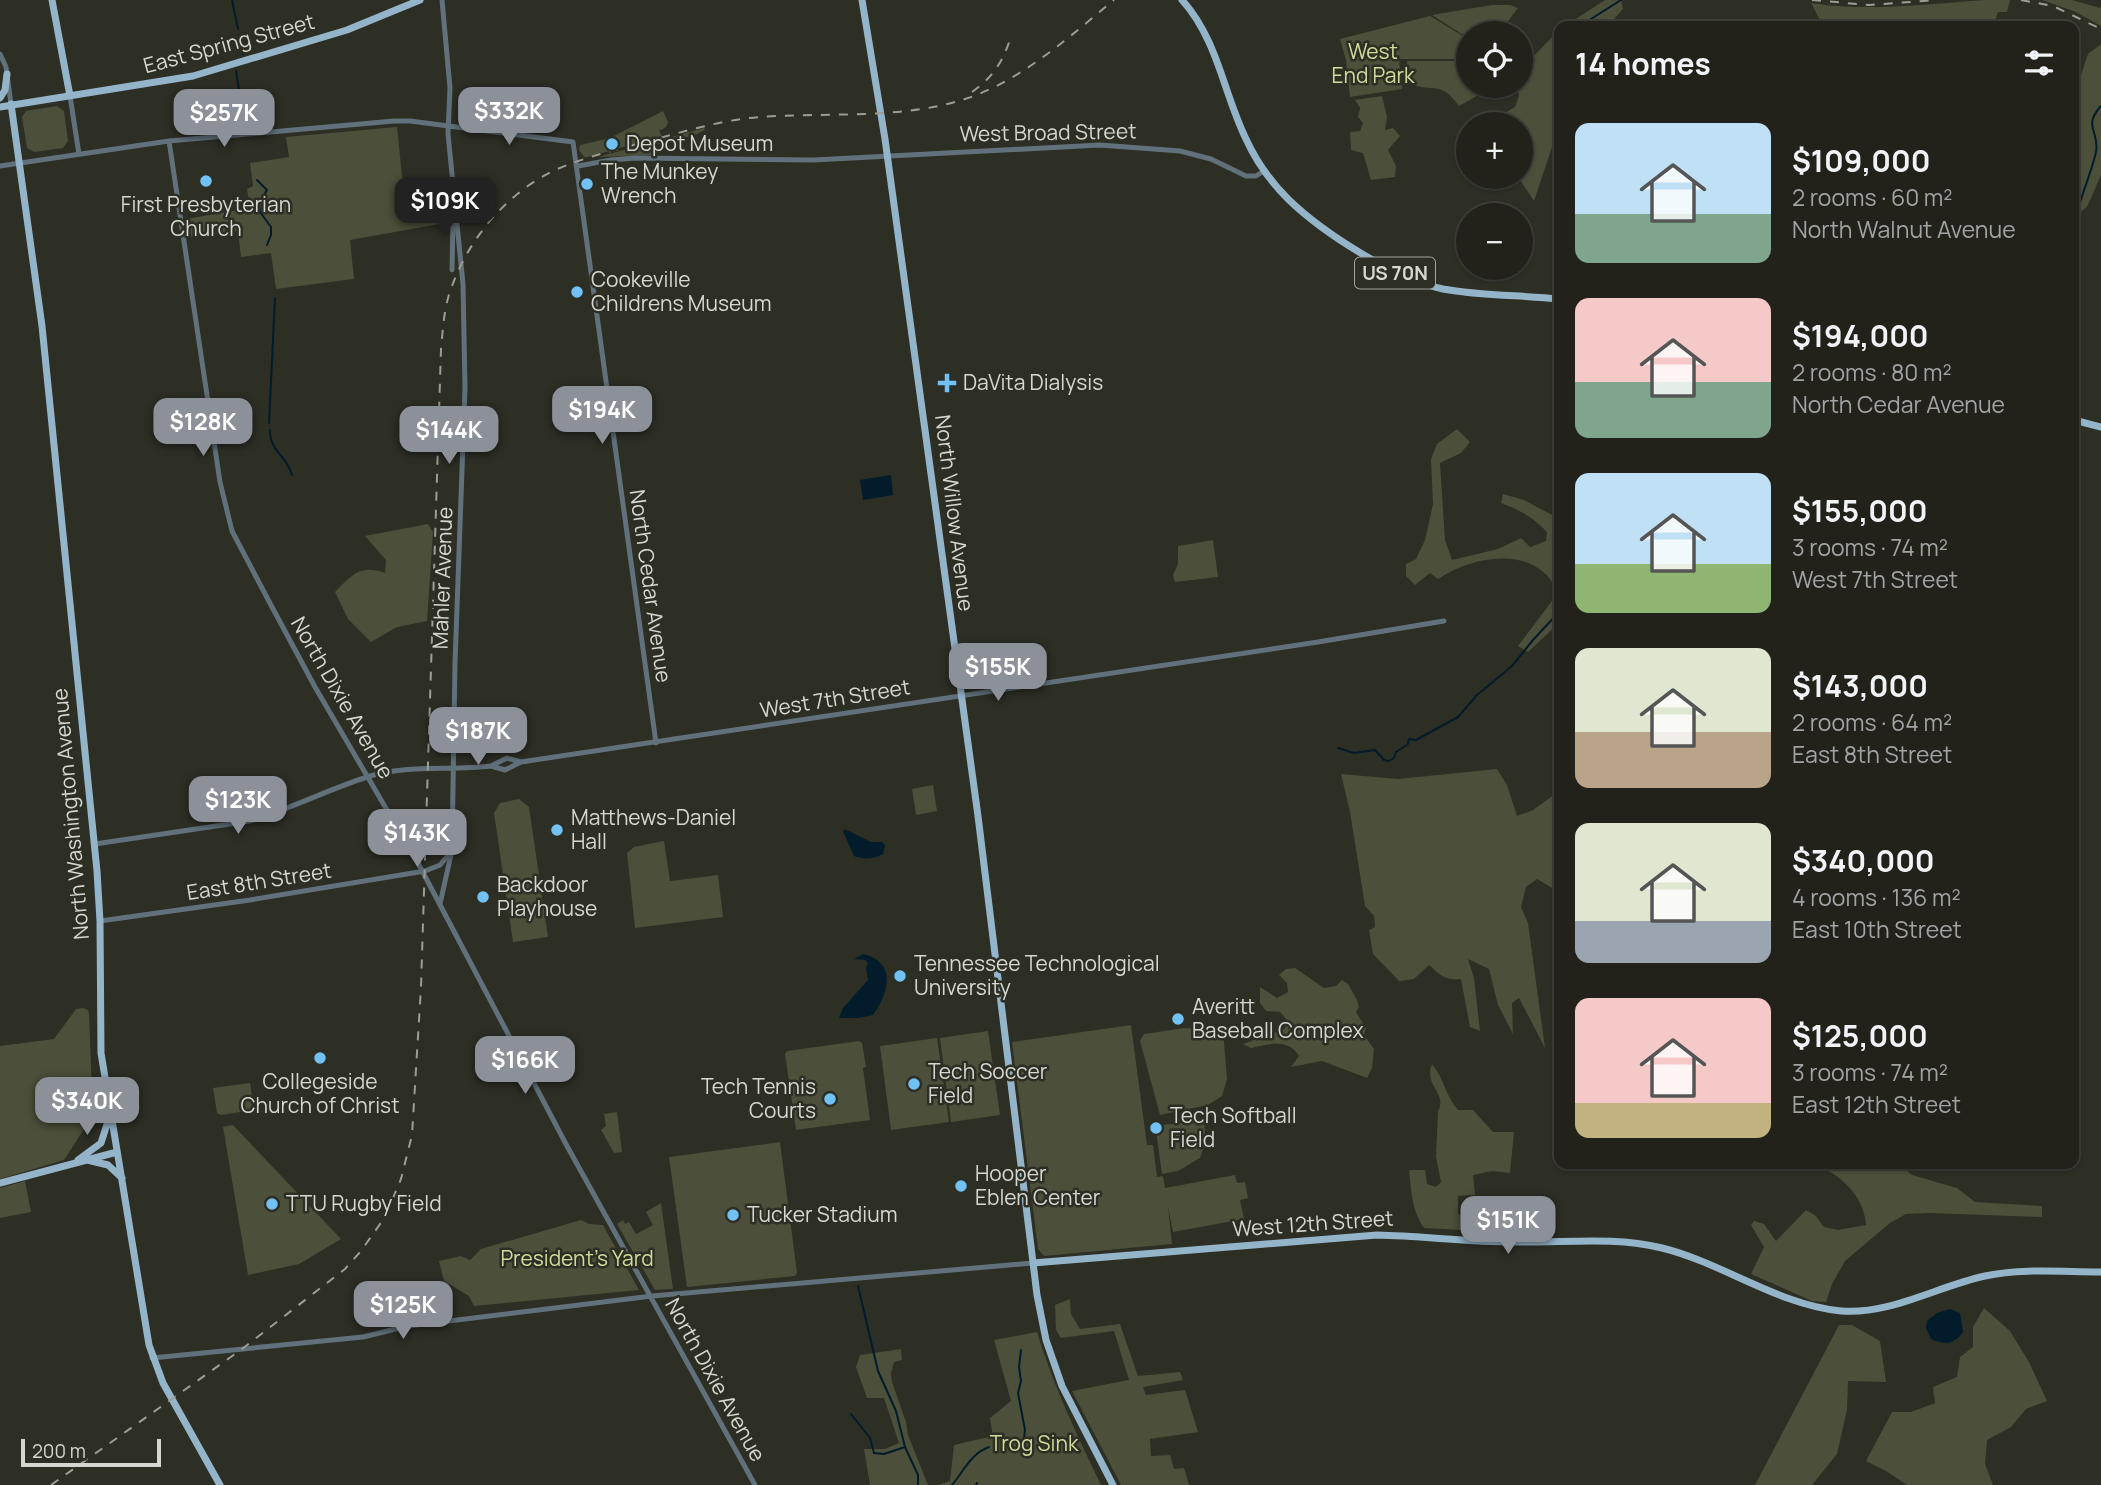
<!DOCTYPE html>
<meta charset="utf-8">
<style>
body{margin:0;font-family:Manrope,sans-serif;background:#2a2a24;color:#f1f3f6;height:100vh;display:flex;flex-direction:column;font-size:26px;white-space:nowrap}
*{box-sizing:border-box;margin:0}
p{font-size:23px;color:#a2a4a3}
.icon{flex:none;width:38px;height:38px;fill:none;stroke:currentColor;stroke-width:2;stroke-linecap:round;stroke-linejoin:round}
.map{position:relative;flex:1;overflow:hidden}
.panel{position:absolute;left:1554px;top:21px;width:525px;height:1148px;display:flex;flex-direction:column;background:#22221b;border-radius:14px;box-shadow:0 2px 5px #0004,0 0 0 2px #3f3f3a}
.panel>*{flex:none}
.tools{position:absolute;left:1456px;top:21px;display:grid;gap:14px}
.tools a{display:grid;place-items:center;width:77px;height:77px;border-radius:50%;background:#22221b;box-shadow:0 2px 5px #0004,0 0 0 2px #3f3f3a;font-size:35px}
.scale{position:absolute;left:21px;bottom:18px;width:140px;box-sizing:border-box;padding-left:7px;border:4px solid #d5d7d0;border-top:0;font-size:19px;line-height:24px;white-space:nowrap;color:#d5d7d0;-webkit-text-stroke:5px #2d2e24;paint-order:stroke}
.price{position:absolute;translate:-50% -60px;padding:0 16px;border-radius:14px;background:#8c9099;color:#fff;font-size:23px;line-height:46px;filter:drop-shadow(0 2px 4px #0008)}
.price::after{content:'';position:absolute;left:50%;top:42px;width:21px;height:16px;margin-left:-10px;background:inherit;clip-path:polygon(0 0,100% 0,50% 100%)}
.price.on{background:#222;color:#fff}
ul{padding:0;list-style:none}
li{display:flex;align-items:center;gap:21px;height:175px;padding:0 21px}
li span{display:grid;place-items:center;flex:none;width:196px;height:140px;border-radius:14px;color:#555}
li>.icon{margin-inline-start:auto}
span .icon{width:84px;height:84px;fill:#fffc;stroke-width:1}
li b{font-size:30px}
h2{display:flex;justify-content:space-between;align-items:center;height:84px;padding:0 21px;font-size:30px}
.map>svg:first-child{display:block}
</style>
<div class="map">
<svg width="2101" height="1485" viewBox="0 0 2101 1485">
<rect width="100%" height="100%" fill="#2d2e24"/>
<!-- green -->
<path fill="#4c4f3a" d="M1605,0H1621L1623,9L1608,26H1565Z
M1985,0H2010L2007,12H1998L1995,21H1953L1941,26H1823L1811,3C1870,12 1927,4 1985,0Z
M2042,0H2072L2100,8L2101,5V26L2076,12Z
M1492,5H1510L1518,8L1499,33H1468V38L1432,15Z
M1430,16L1468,39V59H1399L1402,89L1350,97L1346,60L1340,39Z
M1559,30V126L1534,201L1518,177H1521V124H1496L1498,117L1515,107L1519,96L1517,86H1521V73L1527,63Z
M2101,44V175L2088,205L2074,219V79L2081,75L2088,54Z
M1407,61H1468V86H1495L1459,106C1440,79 1433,94 1409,83Z
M1382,96L1387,117L1385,130L1393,128L1400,136L1388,150L1396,166L1395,177L1371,180L1363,153L1351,150L1350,132L1360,131L1363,123L1358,117L1360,108L1355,100Z
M57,106L64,111L68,141L63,148L34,152L27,148L22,117L26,111Z
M663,111L668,122L666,127L659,131L662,136L588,157H584L579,150L580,145L610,138Z
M397,127L405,205L408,207L449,204L451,222L350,240L354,279L276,289L271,253L241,257L238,231L188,237L186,219L250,208L247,189L253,186L250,163L289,157L286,137Z
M704,128L705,130L695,135L647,147L648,152H652V155L598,157Z
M1457,429L1470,442L1461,453L1440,463L1445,540L1452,560L1498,549L1521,538L1530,547L1546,541L1547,532C1533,517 1520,510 1501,503L1503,494L1524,500L1556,517L1559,513V623L1528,652L1518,646L1558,593C1538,544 1474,555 1438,579L1430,573L1415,585L1406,576V564L1416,559L1425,540L1433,504L1431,459L1437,444Z
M428,524L433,532L427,621L397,627L371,642L348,619L335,592C352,574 361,564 385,573L386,560L365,536Z
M1213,540L1218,577L1175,582L1173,575L1178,564V546Z
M1497,769L1507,785L1517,816L1533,810L1559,791V878L1552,888L1537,879L1526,887L1521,907L1528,923L1545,1048L1519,998L1512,1003L1513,1034L1498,1005L1489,969L1468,959L1474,978L1480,1031L1470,1027L1461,979C1446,981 1440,975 1429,965L1414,979L1399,981L1373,954L1369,930L1375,927L1374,916L1365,906L1350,812L1341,774L1398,779Z
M933,785L937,811L916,815L912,789Z
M519,799L529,807L548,937L513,942L494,813L500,803Z
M664,841L670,881L718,875L723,917L635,928L627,853L634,847Z
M1295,968L1324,988L1336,986L1342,980L1348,984L1357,1000L1359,1007L1356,1012L1366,1028L1364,1035L1374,1049L1372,1068L1367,1078L1322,1061L1291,1067L1299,1056C1289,1038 1268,1044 1251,1048L1243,1044L1285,1029L1286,1019L1280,1012L1266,1011L1260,1003V987L1277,998L1288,992L1287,983L1279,975L1286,969Z
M83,1008L88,1010L89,1014L93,1115L64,1160L0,1179V1046L54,1039L76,1009Z
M1131,1025L1147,1145H1153L1157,1177L1163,1176L1165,1188L1235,1175L1237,1183L1245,1182L1248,1198L1240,1200L1244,1219L1173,1232L1168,1206L1172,1244L1044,1256L1038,1249L1012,1042Z
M1184,1028L1223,1030L1227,1079L1222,1096L1208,1105L1160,1115L1140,1041L1144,1034Z
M988,1031L1000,1115L951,1122L940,1038Z
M937,1038L949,1122L891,1130L880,1046Z
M859,1041L862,1043L866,1067L863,1068L870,1120L796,1130L785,1054L787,1051Z
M1432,1064C1444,1078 1446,1097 1458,1110H1473L1493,1132H1514L1510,1173L1492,1171L1473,1175L1475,1195L1458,1196V1214L1467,1217L1468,1221L1463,1230L1424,1228C1412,1211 1411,1191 1409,1170H1425L1427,1184L1436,1187L1441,1182L1436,1157L1438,1111C1448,1093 1423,1086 1432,1064Z
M250,1083L254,1110L221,1115L217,1113L213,1088Z
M617,1112L622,1152L614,1153L601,1130L606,1126L604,1114Z
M1204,1121L1206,1141L1200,1158L1178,1171L1162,1174L1156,1131L1160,1125Z
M233,1125L341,1239L299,1264L248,1275L223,1127Z
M780,1142L797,1273L795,1276L687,1287L669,1157Z
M1813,1164H1899L1912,1175L1957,1188L1975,1202L2042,1206V1217L1928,1213L1906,1214L1890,1223L1845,1261L1832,1284L1826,1302L1812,1301L1751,1274L1764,1247L1751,1225L1754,1221L1764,1224L1776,1241L1806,1210L1816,1216L1824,1227L1838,1230L1866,1225C1864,1196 1840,1173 1813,1164Z
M25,1181L31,1212L0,1218V1188Z
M661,1203L673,1289L655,1290L617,1224L623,1220L625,1224L629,1222L636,1234L653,1225L646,1212Z
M581,1220L589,1224L603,1225L639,1290L474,1306L469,1296L444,1281L439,1261L461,1256L470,1260L481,1249Z
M1070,1299L1071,1314L1080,1329L1120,1324L1138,1376L1180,1372L1183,1380L1143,1387L1146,1395L1185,1390L1198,1432L1150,1439L1151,1456L1170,1455L1174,1469L1184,1468L1189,1485H1121L1072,1391L1129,1380L1114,1331L1061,1338L1056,1330L1055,1305Z
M1984,1308L2010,1331L2029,1362L2047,1401L2026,1409L2011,1427L1987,1440L1985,1464L1993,1485H1907L1886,1471L1866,1461L1892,1412H1911L1935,1403L1933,1387L1957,1377L1960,1357L1973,1347V1327Z
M1839,1325H1852L1880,1341L1886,1382L1848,1381L1847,1410L1837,1454L1812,1485H1755Z
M1037,1332C1054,1388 1076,1432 1101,1485H938L950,1481L954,1445L993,1436L990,1418L1011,1401L994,1340Z
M901,1349L902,1360L894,1362L891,1373L892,1382L906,1422L908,1435L928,1485H870L864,1449H885L899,1443L884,1398H867L856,1367L860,1355Z"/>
<!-- water -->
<path fill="#021c2b" d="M891,475L893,495L863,500L860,480Z
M845,829L871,842H882L885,845L883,854C874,859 863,860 854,856L843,831Z
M863,954C897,962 889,993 873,1015L859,1018H839L843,1008L868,980L866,968L868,963L865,960L854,959Z
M1950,1309L1960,1313L1963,1332C1954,1345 1944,1345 1931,1339L1926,1328L1927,1321L1937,1313Z"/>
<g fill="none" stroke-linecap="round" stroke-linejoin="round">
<!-- stream -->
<path stroke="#021c2b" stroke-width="2" d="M232,0L238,29
M1580,26L1621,0
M239,35L243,54
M236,71L245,129
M257,180L267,190L259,204L260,212L271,227V235L267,245
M2074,213L2079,206C2084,188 2092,170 2096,152C2100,131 2082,127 2101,106
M269,423L275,298
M270,430C270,453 287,455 292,475
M1338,748L1354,753L1375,750L1384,760L1389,761L1394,758L1396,752L1408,744L1409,739L1416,740L1458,717L1477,695L1512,666L1533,640L1559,612
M858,1286L878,1371L896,1411L905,1447
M1021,1350L1019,1367L1021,1381L1018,1393L1025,1430L1023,1446
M851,1414L870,1438L874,1453L884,1454L905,1447L918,1475V1485
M952,1485C964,1471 970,1454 989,1447
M976,1485L977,1483"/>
<!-- minor -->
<path stroke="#61717b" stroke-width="5" d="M0,54L6,67L11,104
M70,96L79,154
M169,141L220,482L232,531L272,607L315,687L418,863L567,1146L755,1485
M0,166L169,141L394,121H410L573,142L656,743
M578,166L611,160L635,158L814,160L1100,145L1180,151L1211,159L1246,176H1256L1264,171
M452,270L453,219
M521,762L507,758L491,766L505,770L521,762L1318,642L1444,621
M95,844L250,821C290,809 327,790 367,777C406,764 450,771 491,766
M440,904L452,850L455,663L465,388L463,284L448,134L450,88L442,0
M100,921L250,900L425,871L440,865L450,853
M152,1358L363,1337L408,1326L652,1296L1033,1263"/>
<!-- major -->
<path stroke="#94b4ca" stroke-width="7" d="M52,0L70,96
M862,0L885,139L978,816L1037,1295L1046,1340L1062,1386L1113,1485
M1182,0C1218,40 1223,92 1246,139C1256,161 1271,182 1288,199C1323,233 1395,279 1443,289C1481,296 1521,295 1559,299
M0,98L5,90L7,74
M11,104L42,326L97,871L100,921L101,1053L149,1345L163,1383L220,1485
M0,107L193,76L347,30L420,0
M2074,420L2101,427
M78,1160L101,1143L109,1118
M87,1160L108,1165L122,1178
M0,1183L117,1152
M1033,1263L1377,1235C1423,1236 1468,1242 1514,1242C1563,1243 1614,1236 1662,1248C1723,1263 1778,1305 1841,1311C1890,1315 1938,1286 1985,1276C2022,1268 2063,1272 2101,1272"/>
<!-- rail -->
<path stroke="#9c9e96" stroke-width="2" stroke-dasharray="9 9" stroke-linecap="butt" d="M1812,0L1869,5L1936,0
M2021,0L2053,6L2101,29
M972,92C992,78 1003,62 1010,39
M51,1485L242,1349L345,1269L361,1251L385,1217L401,1179L412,1135L421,987L441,349C443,328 444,306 452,286C470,237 507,193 555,170C582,158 612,151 641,143C680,133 719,120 760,117C827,112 900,120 965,99C1021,81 1069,37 1114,0"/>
</g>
<!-- markers -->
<g fill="#71c1f4" stroke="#2d2e24" stroke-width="2.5">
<circle cx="612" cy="144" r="7"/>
<circle cx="206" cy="181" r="7"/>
<circle cx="587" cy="184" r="7"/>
<circle cx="577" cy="292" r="7"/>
<path d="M943.5 372.5h7v7h7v7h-7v7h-7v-7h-7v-7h7z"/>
<circle cx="557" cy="830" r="7"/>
<circle cx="483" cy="897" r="7"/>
<circle cx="900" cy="976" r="7"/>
<circle cx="1178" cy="1019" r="7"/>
<circle cx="320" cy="1058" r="7"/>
<circle cx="914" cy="1084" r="7"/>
<circle cx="830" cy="1099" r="7"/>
<circle cx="1156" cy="1128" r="7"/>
<circle cx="961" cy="1186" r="7"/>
<circle cx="272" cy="1204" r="7"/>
<circle cx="733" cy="1215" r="7"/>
</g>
<g text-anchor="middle" stroke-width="5" stroke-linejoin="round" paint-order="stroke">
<!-- shield labels -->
<rect fill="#2d2e24" stroke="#a3a49c" stroke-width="2" x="1355" y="257.5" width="80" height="31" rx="5"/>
<g font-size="19" font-weight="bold" fill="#d5d7d0">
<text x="1395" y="280">US 70N</text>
</g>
<!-- street labels -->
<g font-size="21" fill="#d5d7d0" stroke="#2d2e24">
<text transform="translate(229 44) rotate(-15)" y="7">East Spring Street</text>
<text transform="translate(1048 133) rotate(-1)" y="7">West Broad Street</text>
<text transform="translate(954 513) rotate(83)" y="7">North Willow Avenue</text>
<text transform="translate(443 578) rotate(-88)" y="7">Mahler Avenue</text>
<text transform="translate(650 586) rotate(82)" y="7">North Cedar Avenue</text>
<text transform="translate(342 698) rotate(60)" y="7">North Dixie Avenue</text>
<text transform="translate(835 699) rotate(-9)" y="7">West 7th Street</text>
<text transform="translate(71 814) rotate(-95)" y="7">North Washington Avenue</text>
<text transform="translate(259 882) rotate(-9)" y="7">East 8th Street</text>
<text transform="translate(1313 1224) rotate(-4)" y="7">West 12th Street</text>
<text transform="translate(715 1380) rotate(61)" y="7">North Dixie Avenue</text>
</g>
<!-- park labels -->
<g font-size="21" fill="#d1da9a" stroke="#2d2e24">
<text x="1373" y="59">West<tspan x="1373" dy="24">End Park</tspan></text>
<text x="577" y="1266">President's Yard</text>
<text x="1034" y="1451">Trog Sink</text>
</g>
<!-- poi labels -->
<g font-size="21" fill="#d5d7d0" stroke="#2d2e24" text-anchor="start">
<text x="626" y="151">Depot Museum</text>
<text x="601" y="179">The Munkey<tspan x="601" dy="24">Wrench</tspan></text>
<text x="206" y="212" text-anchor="middle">First Presbyterian<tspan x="206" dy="24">Church</tspan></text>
<text x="591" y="287">Cookeville<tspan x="591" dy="24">Childrens Museum</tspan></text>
<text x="963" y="390">DaVita Dialysis</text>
<text x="571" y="825">Matthews-Daniel<tspan x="571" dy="24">Hall</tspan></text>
<text x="497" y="892">Backdoor<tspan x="497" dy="24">Playhouse</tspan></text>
<text x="914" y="971">Tennessee Technological<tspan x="914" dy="24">University</tspan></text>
<text x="1192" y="1014">Averitt<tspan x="1192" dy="24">Baseball Complex</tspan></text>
<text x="928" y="1079">Tech Soccer<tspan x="928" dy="24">Field</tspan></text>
<text x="320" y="1089" text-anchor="middle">Collegeside<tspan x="320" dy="24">Church of Christ</tspan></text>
<text x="816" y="1094" text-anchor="end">Tech Tennis<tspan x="816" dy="24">Courts</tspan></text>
<text x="1170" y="1123">Tech Softball<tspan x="1170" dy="24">Field</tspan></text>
<text x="975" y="1181">Hooper<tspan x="975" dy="24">Eblen Center</tspan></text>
<text x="286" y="1211">TTU Rugby Field</text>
<text x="747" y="1222">Tucker Stadium</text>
</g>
</g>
</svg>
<div class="tools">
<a><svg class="icon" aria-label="locate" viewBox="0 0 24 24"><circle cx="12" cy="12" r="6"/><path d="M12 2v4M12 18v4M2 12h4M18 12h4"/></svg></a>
<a>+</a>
<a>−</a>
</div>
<div class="scale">200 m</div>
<b class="price" style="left:509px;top:147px">$332K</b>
<b class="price" style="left:224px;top:149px">$257K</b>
<b class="price on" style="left:445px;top:237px">$109K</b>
<b class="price" style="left:602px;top:446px">$194K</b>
<b class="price" style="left:203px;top:458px">$128K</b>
<b class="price" style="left:449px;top:466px">$144K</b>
<b class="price" style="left:998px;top:703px">$155K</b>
<b class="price" style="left:478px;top:767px">$187K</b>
<b class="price" style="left:238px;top:836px">$123K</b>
<b class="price" style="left:417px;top:869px">$143K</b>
<b class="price" style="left:525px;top:1096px">$166K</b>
<b class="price" style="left:87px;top:1137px">$340K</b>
<b class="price" style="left:1508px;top:1256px">$151K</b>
<b class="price" style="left:403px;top:1341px">$125K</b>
<section class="panel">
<h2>14 homes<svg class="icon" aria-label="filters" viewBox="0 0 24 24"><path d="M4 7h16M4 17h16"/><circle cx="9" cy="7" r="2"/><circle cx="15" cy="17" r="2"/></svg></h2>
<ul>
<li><span style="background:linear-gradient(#bfe0f5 65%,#7fa58c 0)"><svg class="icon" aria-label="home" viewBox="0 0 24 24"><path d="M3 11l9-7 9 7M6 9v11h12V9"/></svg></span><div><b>$109,000</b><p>2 rooms · 60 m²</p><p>North Walnut Avenue</p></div></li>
<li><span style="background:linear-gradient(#f6c9c9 60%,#7fa58c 0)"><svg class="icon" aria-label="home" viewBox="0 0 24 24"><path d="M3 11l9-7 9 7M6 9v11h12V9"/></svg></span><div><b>$194,000</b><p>2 rooms · 80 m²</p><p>North Cedar Avenue</p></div></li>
<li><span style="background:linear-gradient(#bfe0f5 65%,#8fb573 0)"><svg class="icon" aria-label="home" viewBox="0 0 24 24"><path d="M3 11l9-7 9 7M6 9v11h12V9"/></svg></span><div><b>$155,000</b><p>3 rooms · 74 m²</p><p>West 7th Street</p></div></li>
<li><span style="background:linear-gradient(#dfe7d0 60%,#b9a48a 0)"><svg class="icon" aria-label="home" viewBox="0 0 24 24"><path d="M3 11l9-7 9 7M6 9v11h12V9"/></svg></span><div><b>$143,000</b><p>2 rooms · 64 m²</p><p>East 8th Street</p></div></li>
<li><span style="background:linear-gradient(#dfe7d0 70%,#9aa5b1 0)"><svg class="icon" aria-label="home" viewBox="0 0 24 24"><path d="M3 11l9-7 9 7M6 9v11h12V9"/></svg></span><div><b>$340,000</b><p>4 rooms · 136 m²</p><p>East 10th Street</p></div></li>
<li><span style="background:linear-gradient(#f6c9c9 75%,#c2b280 0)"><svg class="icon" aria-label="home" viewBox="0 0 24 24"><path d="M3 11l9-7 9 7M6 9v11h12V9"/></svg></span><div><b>$125,000</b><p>3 rooms · 74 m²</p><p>East 12th Street</p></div></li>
</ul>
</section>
</div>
